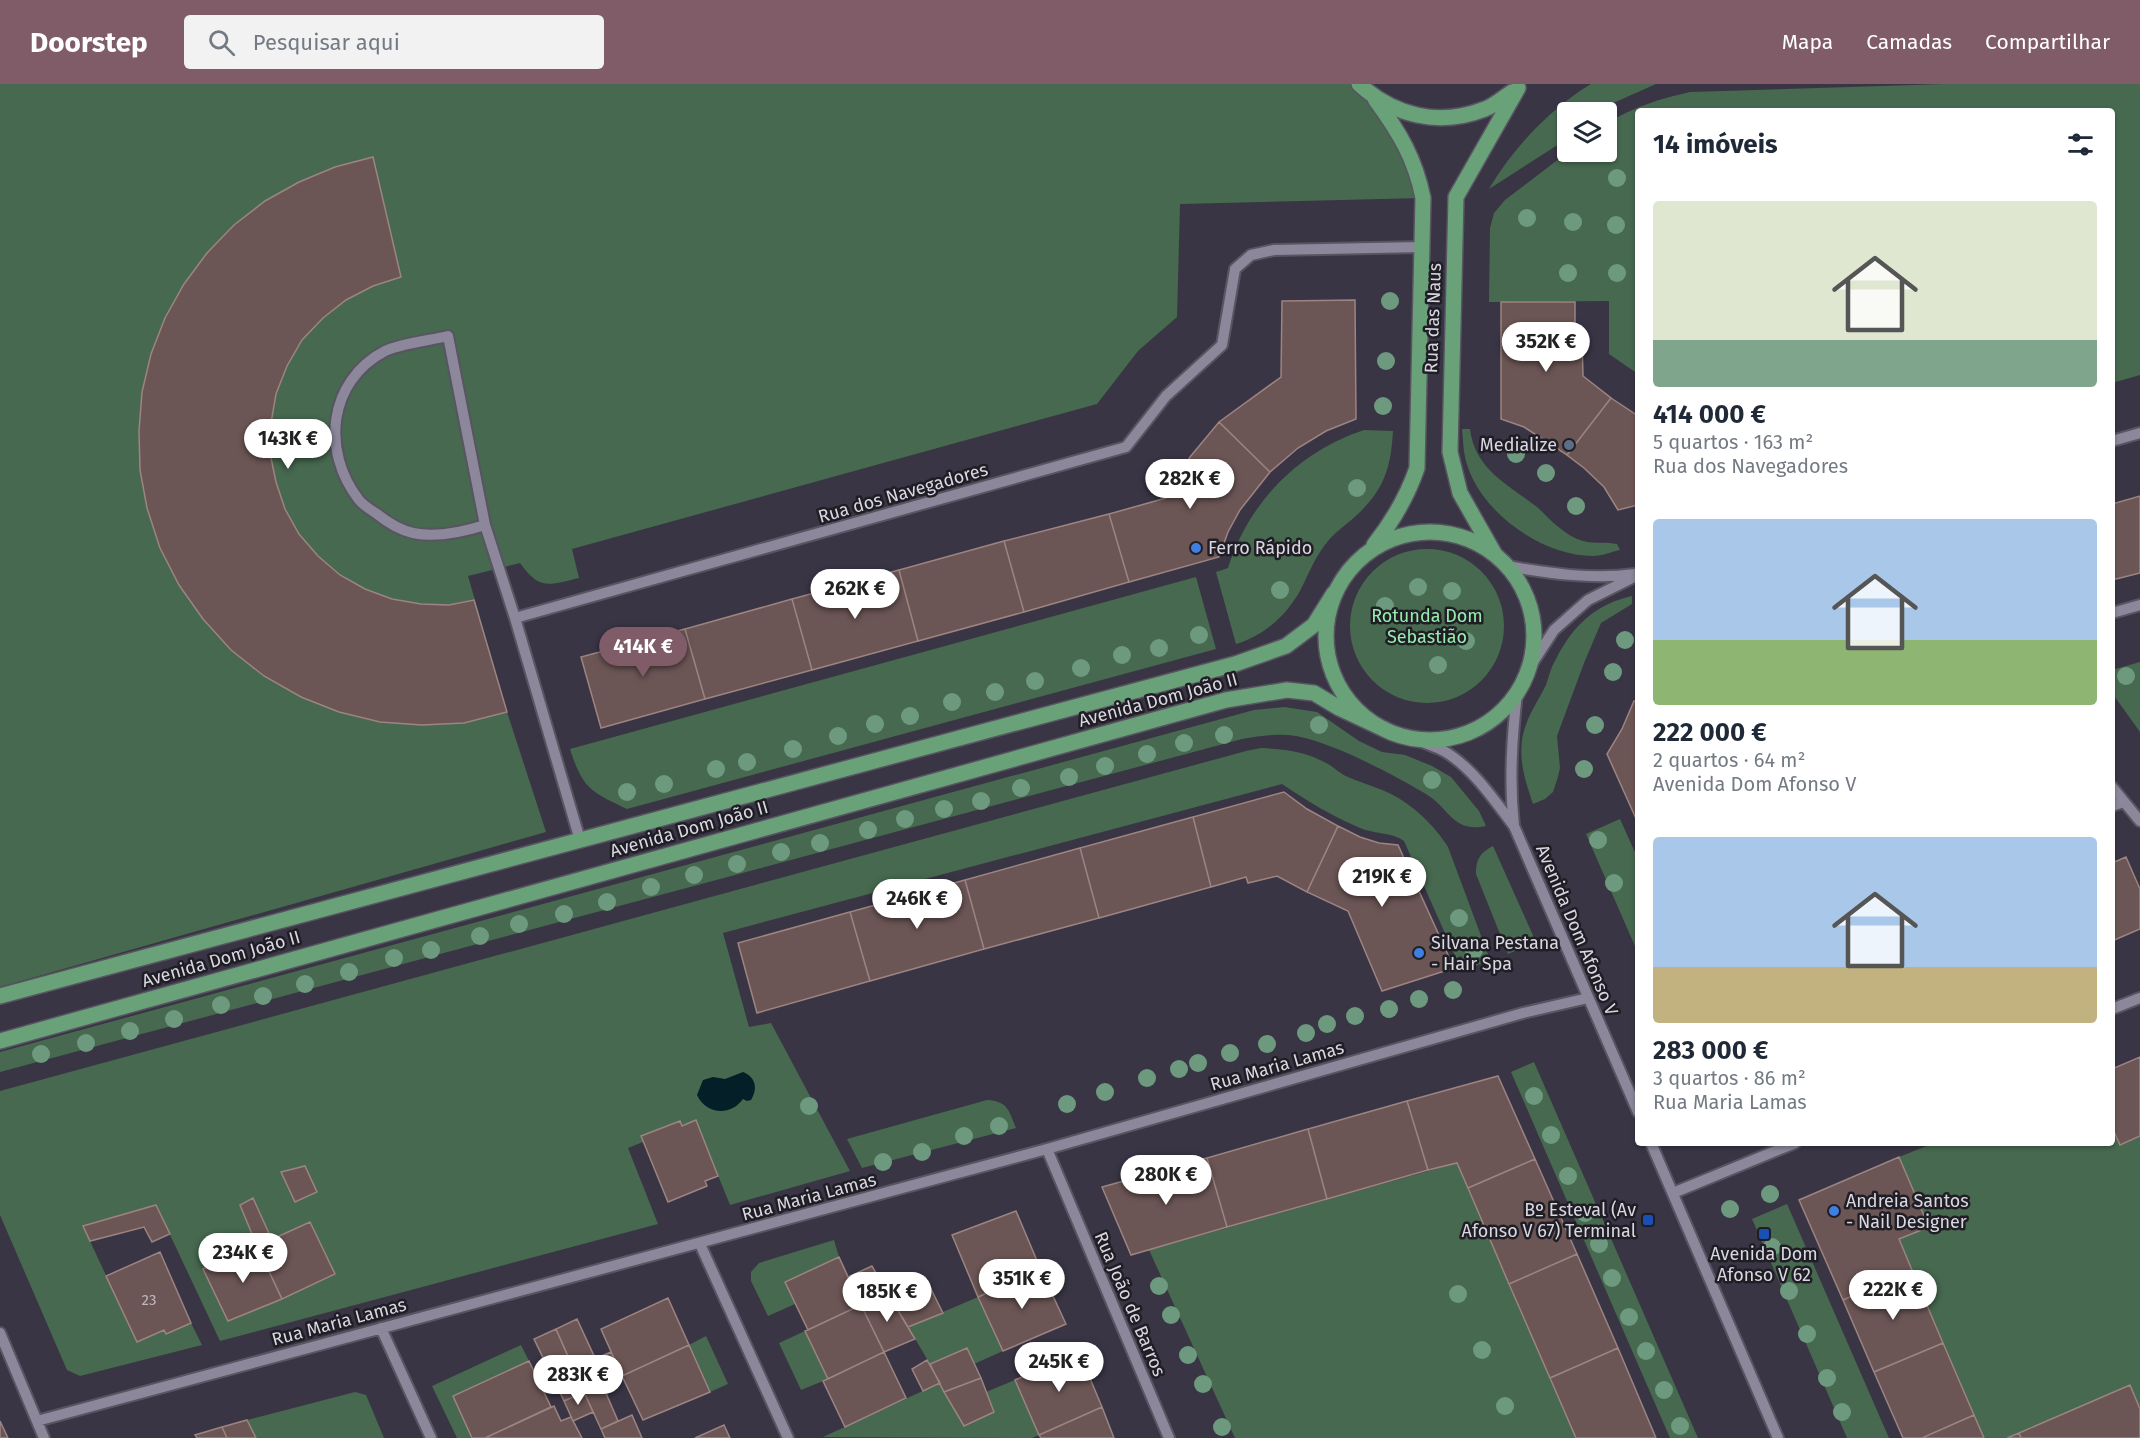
<!DOCTYPE html>
<html lang="pt">
<meta charset="utf-8">
<style>
body{margin:0;font-family:"Fira Sans",sans-serif;background:#f2f2f3;color:#1f2937;height:100vh;display:flex;flex-direction:column;font-size:22px;white-space:nowrap}
*{box-sizing:border-box;margin:0}
p{font-size:20px;color:#747a83}
.icon{flex:none;width:33px;height:33px;fill:none;stroke:currentColor;stroke-width:2;stroke-linecap:round;stroke-linejoin:round}
.map{position:relative;flex:1;overflow:hidden}
.panel{position:absolute;left:1635px;top:24px;width:480px;height:1038px;display:flex;flex-direction:column;background:#fff;border-radius:6px;box-shadow:0 2px 4px #0004}
.panel>*{flex:none}
.buttons{position:absolute;left:1557px;top:18px;display:grid;gap:12px}
.buttons a{display:grid;place-items:center;width:60px;height:60px;border-radius:6px;background:#fff;box-shadow:0 2px 4px #0004;font-size:30px}
.price{position:absolute;translate:-50% -51px;padding:0 14px;border-radius:21px;background:#fff;color:#222;font-size:20px;line-height:39px;filter:drop-shadow(0 2px 3px #0008)}
.price::after{content:'';position:absolute;left:50%;top:36px;width:18px;height:14px;margin-left:-9px;background:inherit;clip-path:polygon(0 0,100% 0,50% 100%)}
.price.on{background:#7f5c67;color:#fff}
ul{padding:0;list-style:none}
li{display:grid;align-content:center;gap:12px;height:318px;padding:0 18px}
li span{display:grid;place-items:center;height:186px;border-radius:6px;color:#555}
li>.icon{margin-inline-start:auto}
span .icon{width:108px;height:108px;fill:#fffc;stroke-width:1}
li b{font-size:26px}
h2{display:flex;justify-content:space-between;align-items:center;height:72px;padding:0 18px;font-size:26px}
header{display:flex;align-items:center;gap:36px;box-sizing:border-box;height:84px;padding:0 30px;background:#7f5c67;color:#fff}
header strong{font-size:28px}
nav{display:flex;gap:33px;margin-inline-start:auto;font-size:21px}
.search{width:420px;height:54px;background:#f2f2f3;display:flex;align-items:center;gap:15px;box-sizing:border-box;padding:0 21px;border-radius:6px;color:#747a83;font-size:22px}
.map>svg:first-child{display:block}
</style>
<header>
<strong>Doorstep</strong>
<div class="search"><svg class="icon" aria-label="search" viewBox="0 0 24 24"><circle cx="10" cy="10" r="6"/><path d="M15 15l6 6"/></svg>Pesquisar aqui</div>
<nav><a>Mapa</a><a>Camadas</a><a>Compartilhar</a></nav>
</header>
<div class="map">
<svg width="2140" height="1354" viewBox="0 0 2140 1354">
<rect width="100%" height="100%" fill="#393545"/>
<!-- green -->
<path fill="#47694f" fill-rule="evenodd" d="M0,0H1359L1375,15L1423,114L1180,120L1177,233L1138,267L1097,320L572,465L579,494C549,501 540,507 520,479L468,492L507,628L546,748L0,903Z
M1591,0H1656L1593,28H1568L1567,51L1559,60L1489,105C1512,65 1551,24 1591,0Z
M1944,0H2140V291L2112,299V27H1638V290L1609,270V217L1489,218L1490,144L1494,129L1505,116L1568,68H1606L1607,39C1637,22 1656,16 1690,8Z
M1462,345H1470C1475,386 1509,401 1537,423C1550,435 1560,447 1577,455C1592,461 1602,457 1617,460L1620,466C1611,468 1602,472 1593,472C1540,472 1476,425 1465,373C1463,364 1463,354 1462,345Z
M1364,346L1393,347C1391,382 1385,404 1359,429C1349,439 1337,446 1328,457C1316,471 1309,489 1301,505C1287,531 1265,551 1236,560L1216,488L1228,484C1249,418 1298,368 1364,346Z
M1350 542a77 77 0 1 1 154 0a77 77 0 1 1-154 0Z
M1196,493L1216,565L627,725C590,707 583,705 570,665Z
M1632,512V520L1601,539L1584,579L1557,652L1560,684L1557,696L1553,708L1545,715L1533,720C1526,699 1519,679 1522,656C1526,633 1536,621 1546,601C1549,592 1551,583 1556,575C1572,543 1595,520 1632,512Z
M2140,578V648L2112,609V586Z
M1284,623L1317,628L1359,657L1382,668L1405,671L1432,682L1451,693L1479,727L1486,742C1452,749 1450,724 1426,710C1394,691 1332,658 1296,652C1278,649 1260,652 1242,655L0,988V968L1254,626Z
M1261,664C1285,665 1307,668 1328,680C1335,684 1340,690 1348,693C1362,699 1377,703 1391,710C1413,721 1435,742 1448,763L1490,876L1468,885L1461,872L1456,874L1404,757C1392,748 1374,750 1360,744C1332,732 1307,717 1282,700L723,849L749,943L771,939L850,1087L730,1121L696,1037L682,1042L680,1037L642,1052L643,1058L628,1064L658,1140L220,1257L156,1121L83,1142L137,1258L164,1246L166,1250L191,1239L202,1261L80,1292L67,1286L0,1131V1007L1246,667ZM253,1114L272,1156L310,1138L335,1190L229,1237L204,1185L257,1162L240,1121Z
M1620,735L1638,775V869L1586,750Z
M1493,762L1536,858L1508,870L1476,790C1476,775 1480,769 1493,762Z
M1534,978L1698,1354H1670L1511,988Z
M987,1016C1008,1017 1009,1027 1016,1044L862,1084L847,1055Z
M2112,1043L2120,1061L2140,1052V1325L2130,1302L2007,1354H1984L1899,1155L1928,1142L1899,1073L1934,1059H2112Z
M1457,1079L1576,1354H1235L1149,1166Z
M1787,1120L1889,1354H1847L1752,1135Z
M834,1156L839,1173L785,1198L795,1220L768,1232L751,1197V1188L759,1179Z
M978,1213L1003,1267L974,1280L967,1264L930,1280L908,1243Z
M805,1247L828,1295L801,1306L779,1259Z
M706,1252L728,1300L710,1308L689,1261Z
M521,1261L529,1277L472,1354H457L432,1302Z
M1015,1296L1039,1351L1032,1354L823,1353L940,1299L964,1342L994,1328L986,1308Z
M355,1308L366,1311L384,1354H256L247,1336Z"/>
<!-- water -->
<path fill="#041f27" d="M743,988C756,993 758,1005 751,1016L747,1017L743,1015C730,1033 706,1030 697,1011L703,996L713,993L725,995Z"/>
<!-- building -->
<path fill="#6c5655" stroke="#9c8482" stroke-width="1.5" d="M373,73L401,193L373,202L346,216L323,234L302,256L287,282L276,310L271,339L270,369L276,398L285,425L299,450L318,472L340,491L365,505L392,515L421,520L449,521L474,516L507,628L464,639L422,641L380,638L339,628L301,613L264,592L231,566L203,535L179,501L160,464L147,424L140,386L139,347L142,308L151,270L165,234L184,200L207,169L234,141L265,117L299,98L335,83Z
M1355,216L1356,335L1326,347L1298,364L1270,388L1219,338L1281,293L1282,217Z
M1501,218H1575V254H1582L1583,292L1611,314L1567,371L1524,343L1501,335Z
M1611,314L1638,332V421L1618,426L1604,403L1584,384L1567,371Z
M1219,338L1270,388L1240,426L1228,448L1219,473L1129,498L1109,430L1166,414L1190,373Z
M2140,412V489L2112,496V420Z
M1109,430L1129,498L1024,528L1004,457Z
M1004,457L1024,528L918,557L899,486Z
M899,486L918,557L812,586L792,515Z
M792,515L812,586L705,615L685,545Z
M685,545L705,615L601,644L581,573Z
M1634,617L1638,618V739L1607,670L1622,645Z
M1284,708L1307,725L1338,742L1307,808L1277,792L1248,799L1246,793L1211,803L1193,733Z
M1193,733L1211,803L1099,834L1080,764Z
M1338,742L1360,753L1379,759L1398,761L1454,884L1382,907L1348,827L1307,808Z
M1080,764L1099,834L984,865L965,796Z
M2126,773L2140,805V845L2112,857V779Z
M965,796L984,865L870,897L850,828Z
M850,828L870,897L757,929L738,859Z
M2140,973V1052L2120,1061L2112,1043V985Z
M1498,992L1535,1075L1468,1104L1457,1079L1428,1086L1407,1017Z
M1407,1017L1428,1086L1327,1115L1308,1045Z
M696,1036L718,1092L705,1097L707,1102L668,1118L641,1052L680,1037L682,1042Z
M1308,1045L1327,1115L1227,1143L1207,1074Z
M1899,1073L1929,1143L1899,1155L1912,1186L1843,1216L1799,1116Z
M1207,1074L1227,1143L1131,1171L1102,1103Z
M1535,1075L1577,1170L1509,1200L1468,1104Z
M305,1082L317,1108L295,1118L281,1088Z
M253,1114L272,1156L257,1162L240,1121Z
M156,1121L170,1150L152,1158L144,1143L90,1157L83,1142Z
M1016,1127L1041,1186L978,1213L952,1151Z
M310,1138L335,1190L282,1215L257,1162Z
M257,1162L282,1215L228,1237L203,1185Z
M160,1168L191,1239L166,1250L164,1246L137,1258L106,1192Z
M1577,1170L1618,1264L1550,1294L1509,1200Z
M839,1173L861,1221L808,1246L785,1198Z
M872,1182L888,1210L861,1221L848,1193Z
M1041,1186L1066,1240L1003,1267L978,1213Z
M1912,1186L1943,1259L1874,1288L1843,1216Z
M925,1193L943,1229L908,1243L888,1210Z
M888,1210L915,1255L884,1268L861,1221Z
M668,1214L689,1261L622,1292L601,1245Z
M861,1221L884,1268L828,1295L805,1247Z
M577,1235L595,1274L573,1284L556,1245Z
M556,1245L584,1308L564,1317L534,1255Z
M1943,1259L1974,1331L1922,1354H1903L1874,1288Z
M689,1261L710,1308L643,1336L622,1292Z
M967,1264L981,1294L944,1308L930,1280Z
M1618,1264L1656,1354H1576L1550,1294Z
M611,1268L622,1292L584,1308L573,1284Z
M884,1268L906,1314L845,1343L823,1297Z
M1079,1268L1102,1323L1039,1351L1015,1296Z
M927,1276L940,1299L923,1307L912,1285Z
M529,1277L551,1323L485,1354H472L453,1312Z
M981,1294L994,1328L964,1342L944,1308Z
M602,1300L618,1337L601,1345L584,1308Z
M2130,1301L2140,1325V1354H2021L2019,1349Z
M584,1308L593,1328L573,1337L564,1317Z
M554,1322L561,1337L571,1333L582,1354H485Z
M1102,1323L1114,1354H1041L1039,1351Z
M632,1331L642,1354H605L601,1345Z
M1974,1331L1984,1354H1922Z
M247,1336L256,1354H227L222,1343Z
M0,1337L8,1354H0Z
M724,1341L730,1354H695Z
M222,1343L227,1354H197L195,1351Z
M2019,1349L2021,1354H2007Z"/>
<g fill="none" stroke-linecap="round" stroke-linejoin="round">
<defs>
<path id="minor" d="M2112,357L2140,349
M485,441C463,448 436,454 413,449C400,446 387,438 377,430C371,426 363,421 359,416C321,367 328,297 385,267C399,260 432,256 448,252L485,441L515,534
M1506,482C1548,489 1591,496 1635,490
M2112,529L2140,521
M1526,589L1554,546L1588,516L1638,491
M1414,654C1423,659 1434,662 1444,667C1473,684 1494,716 1514,742L1638,1028
M2112,703L2140,737
M2112,722L2123,718
M1514,742C1509,697 1512,654 1517,609
M580,756L515,534L1126,363L1166,312L1222,261L1235,185L1251,171L1274,166L1422,163
M2112,925L2140,914
M1651,1059L1778,1354
M1047,1065L1169,1354
M1673,1109L1795,1059
M700,1160L788,1354
M381,1244L431,1354
M0,1249L44,1354
M37,1337L1047,1065L1523,929L1588,914"/>
<path id="major" d="M1359,0C1394,32 1439,43 1485,25C1494,22 1504,13 1512,8
M1326 552a104 104 0 1 1 208 0a104 104 0 1 1-208 0Z
M1374,461C1393,437 1407,413 1417,384L1423,114C1415,74 1399,48 1375,15
M1494,469L1460,409L1450,368L1456,113L1518,4
M0,912L1235,580L1286,562L1314,541L1334,509
M0,957L1226,616L1287,606L1314,609L1339,624L1386,646"/>
</defs>
<!-- minor casing -->
<use href="#minor" stroke="#585462" stroke-width="14"/>
<!-- major casing -->
<use href="#major" stroke="#585462" stroke-width="18"/>
<!-- minor -->
<use href="#minor" stroke="#8c879b" stroke-width="10"/>
<!-- major -->
<use href="#major" stroke="#69a279" stroke-width="15"/>
</g>
<!-- trees -->
<g fill="#6d9a7e">
<circle cx="1617" cy="94" r="9"/>
<circle cx="1527" cy="134" r="9"/>
<circle cx="1573" cy="138" r="9"/>
<circle cx="1616" cy="141" r="9"/>
<circle cx="1568" cy="189" r="9"/>
<circle cx="1617" cy="189" r="9"/>
<circle cx="1390" cy="217" r="9"/>
<circle cx="1386" cy="277" r="9"/>
<circle cx="1383" cy="322" r="9"/>
<circle cx="1516" cy="370" r="9"/>
<circle cx="1546" cy="389" r="9"/>
<circle cx="1357" cy="404" r="9"/>
<circle cx="1576" cy="422" r="9"/>
<circle cx="1418" cy="503" r="9"/>
<circle cx="1280" cy="506" r="9"/>
<circle cx="1452" cy="507" r="9"/>
<circle cx="1385" cy="522" r="9"/>
<circle cx="1199" cy="551" r="9"/>
<circle cx="1625" cy="556" r="9"/>
<circle cx="1466" cy="557" r="9"/>
<circle cx="1159" cy="564" r="9"/>
<circle cx="1122" cy="571" r="9"/>
<circle cx="1438" cy="581" r="9"/>
<circle cx="1081" cy="584" r="9"/>
<circle cx="1613" cy="588" r="9"/>
<circle cx="2126" cy="592" r="9"/>
<circle cx="1035" cy="597" r="9"/>
<circle cx="995" cy="608" r="9"/>
<circle cx="952" cy="618" r="9"/>
<circle cx="910" cy="632" r="9"/>
<circle cx="875" cy="640" r="9"/>
<circle cx="1319" cy="641" r="9"/>
<circle cx="1595" cy="641" r="9"/>
<circle cx="1224" cy="651" r="9"/>
<circle cx="838" cy="652" r="9"/>
<circle cx="1184" cy="659" r="9"/>
<circle cx="793" cy="665" r="9"/>
<circle cx="1147" cy="670" r="9"/>
<circle cx="747" cy="678" r="9"/>
<circle cx="1105" cy="682" r="9"/>
<circle cx="716" cy="685" r="9"/>
<circle cx="1584" cy="685" r="9"/>
<circle cx="1069" cy="693" r="9"/>
<circle cx="1432" cy="696" r="9"/>
<circle cx="664" cy="700" r="9"/>
<circle cx="1021" cy="704" r="9"/>
<circle cx="627" cy="708" r="9"/>
<circle cx="981" cy="717" r="9"/>
<circle cx="944" cy="725" r="9"/>
<circle cx="905" cy="735" r="9"/>
<circle cx="868" cy="746" r="9"/>
<circle cx="1598" cy="756" r="9"/>
<circle cx="820" cy="759" r="9"/>
<circle cx="781" cy="768" r="9"/>
<circle cx="737" cy="780" r="9"/>
<circle cx="694" cy="791" r="9"/>
<circle cx="1614" cy="799" r="9"/>
<circle cx="651" cy="803" r="9"/>
<circle cx="607" cy="818" r="9"/>
<circle cx="564" cy="830" r="9"/>
<circle cx="1459" cy="834" r="9"/>
<circle cx="519" cy="840" r="9"/>
<circle cx="480" cy="852" r="9"/>
<circle cx="431" cy="866" r="9"/>
<circle cx="1474" cy="866" r="9"/>
<circle cx="394" cy="874" r="9"/>
<circle cx="349" cy="888" r="9"/>
<circle cx="305" cy="900" r="9"/>
<circle cx="1453" cy="906" r="9"/>
<circle cx="263" cy="912" r="9"/>
<circle cx="1419" cy="915" r="9"/>
<circle cx="221" cy="921" r="9"/>
<circle cx="1389" cy="925" r="9"/>
<circle cx="1355" cy="932" r="9"/>
<circle cx="174" cy="935" r="9"/>
<circle cx="1327" cy="940" r="9"/>
<circle cx="130" cy="947" r="9"/>
<circle cx="1306" cy="949" r="9"/>
<circle cx="86" cy="959" r="9"/>
<circle cx="1267" cy="960" r="9"/>
<circle cx="1230" cy="969" r="9"/>
<circle cx="41" cy="970" r="9"/>
<circle cx="1198" cy="979" r="9"/>
<circle cx="1179" cy="985" r="9"/>
<circle cx="1147" cy="994" r="9"/>
<circle cx="1105" cy="1008" r="9"/>
<circle cx="1534" cy="1012" r="9"/>
<circle cx="1067" cy="1020" r="9"/>
<circle cx="809" cy="1022" r="9"/>
<circle cx="999" cy="1042" r="9"/>
<circle cx="1551" cy="1051" r="9"/>
<circle cx="964" cy="1052" r="9"/>
<circle cx="922" cy="1068" r="9"/>
<circle cx="883" cy="1078" r="9"/>
<circle cx="1568" cy="1092" r="9"/>
<circle cx="1770" cy="1110" r="9"/>
<circle cx="1730" cy="1125" r="9"/>
<circle cx="1585" cy="1129" r="9"/>
<circle cx="1599" cy="1160" r="9"/>
<circle cx="1772" cy="1163" r="9"/>
<circle cx="1612" cy="1194" r="9"/>
<circle cx="1159" cy="1202" r="9"/>
<circle cx="1789" cy="1207" r="9"/>
<circle cx="1458" cy="1210" r="9"/>
<circle cx="1171" cy="1231" r="9"/>
<circle cx="1629" cy="1233" r="9"/>
<circle cx="1807" cy="1250" r="9"/>
<circle cx="1482" cy="1266" r="9"/>
<circle cx="1646" cy="1267" r="9"/>
<circle cx="1188" cy="1271" r="9"/>
<circle cx="1827" cy="1294" r="9"/>
<circle cx="1203" cy="1300" r="9"/>
<circle cx="1664" cy="1306" r="9"/>
<circle cx="1505" cy="1322" r="9"/>
<circle cx="1842" cy="1328" r="9"/>
<circle cx="1680" cy="1342" r="9"/>
<circle cx="1222" cy="1343" r="9"/>
</g>
<!-- markers -->
<circle fill="#5c6f8a" stroke="#201e25" stroke-width="2" cx="1569" cy="361" r="6"/>
<g fill="#3f7fe0" stroke="#201e25" stroke-width="2">
<circle cx="1196" cy="464" r="6"/>
<circle cx="1419" cy="869" r="6"/>
<circle cx="1834" cy="1127" r="6"/>
</g>
<g fill="#1a4fb4" stroke="#201e25" stroke-width="2">
<rect x="1642" y="1130" width="12" height="12" rx="3"/>
<rect x="1758" y="1144" width="12" height="12" rx="3"/>
</g>
<g text-anchor="middle" stroke-width="5" stroke-linejoin="round" paint-order="stroke">
<!-- number labels -->
<g font-size="15" fill="#beb7bf">
<text x="149" y="1221">23</text>
</g>
<!-- street labels -->
<g font-size="18" fill="#dad7e2" stroke="#201e25">
<text transform="translate(1433 234) rotate(-88)" y="6">Rua das Naus</text>
<text transform="translate(903 409) rotate(-16)" y="6">Rua dos Navegadores</text>
<text transform="translate(1158 616) rotate(-15)" y="6">Avenida Dom João II</text>
<text transform="translate(689 745) rotate(-16)" y="6">Avenida Dom João II</text>
<text transform="translate(1577 846) rotate(67)" y="6">Avenida Dom Afonso V</text>
<text transform="translate(221 875) rotate(-16)" y="6">Avenida Dom João II</text>
<text transform="translate(1277 982) rotate(-16)" y="6">Rua Maria Lamas</text>
<text transform="translate(809 1113) rotate(-15)" y="6">Rua Maria Lamas</text>
<text transform="translate(1130 1220) rotate(67)" y="6">Rua João de Barros</text>
<text transform="translate(339 1238) rotate(-15)" y="6">Rua Maria Lamas</text>
</g>
<!-- poi labels -->
<g font-size="18" fill="#dad7e2" stroke="#201e25" text-anchor="start">
<text x="1557" y="367" text-anchor="end">Medialize</text>
<text x="1208" y="470">Ferro Rápido</text>
<text x="1431" y="865">Silvana Pestana<tspan x="1431" dy="21">- Hair Spa</tspan></text>
<text x="1846" y="1123">Andreia Santos<tspan x="1846" dy="21">- Nail Designer</tspan></text>
<text x="1636" y="1132" text-anchor="end">Bº Esteval (Av<tspan x="1636" dy="21">Afonso V 67) Terminal</tspan></text>
<text x="1764" y="1176" text-anchor="middle">Avenida Dom<tspan x="1764" dy="21">Afonso V 62</tspan></text>
</g>
<!-- park labels -->
<g font-size="18" fill="#97ecad" stroke="#201e25">
<text x="1427" y="538">Rotunda Dom<tspan x="1427" dy="21">Sebastião</tspan></text>
</g>
</g>
</svg>
<div class="buttons">
<a><svg class="icon" aria-label="layers" viewBox="0 0 24 24"><path d="M12 4l9 5-9 5-9-5zM3 14l9 5 9-5"/></svg></a>
</div>
<b class="price" style="left:1546px;top:289px">352K €</b>
<b class="price" style="left:288px;top:386px">143K €</b>
<b class="price" style="left:1190px;top:426px">282K €</b>
<b class="price" style="left:855px;top:536px">262K €</b>
<b class="price on" style="left:643px;top:594px">414K €</b>
<b class="price" style="left:1382px;top:824px">219K €</b>
<b class="price" style="left:917px;top:846px">246K €</b>
<b class="price" style="left:1166px;top:1122px">280K €</b>
<b class="price" style="left:243px;top:1200px">234K €</b>
<b class="price" style="left:1022px;top:1226px">351K €</b>
<b class="price" style="left:1893px;top:1237px">222K €</b>
<b class="price" style="left:887px;top:1239px">185K €</b>
<b class="price" style="left:1059px;top:1309px">245K €</b>
<b class="price" style="left:578px;top:1322px">283K €</b>
<section class="panel">
<h2>14 imóveis<svg class="icon" aria-label="filters" viewBox="0 0 24 24"><path d="M4 7h16M4 17h16"/><circle cx="9" cy="7" r="2"/><circle cx="15" cy="17" r="2"/></svg></h2>
<ul>
<li><span style="background:linear-gradient(#dfe7d0 75%,#7fa58c 0)"><svg class="icon" aria-label="home" viewBox="0 0 24 24"><path d="M3 11l9-7 9 7M6 9v11h12V9"/></svg></span><div><b>414 000 €</b><p>5 quartos · 163 m²</p><p>Rua dos Navegadores</p></div></li>
<li><span style="background:linear-gradient(#a9c7e8 65%,#8fb573 0)"><svg class="icon" aria-label="home" viewBox="0 0 24 24"><path d="M3 11l9-7 9 7M6 9v11h12V9"/></svg></span><div><b>222 000 €</b><p>2 quartos · 64 m²</p><p>Avenida Dom Afonso V</p></div></li>
<li><span style="background:linear-gradient(#a9c7e8 70%,#c2b280 0)"><svg class="icon" aria-label="home" viewBox="0 0 24 24"><path d="M3 11l9-7 9 7M6 9v11h12V9"/></svg></span><div><b>283 000 €</b><p>3 quartos · 86 m²</p><p>Rua Maria Lamas</p></div></li>
</ul>
</section>
</div>
